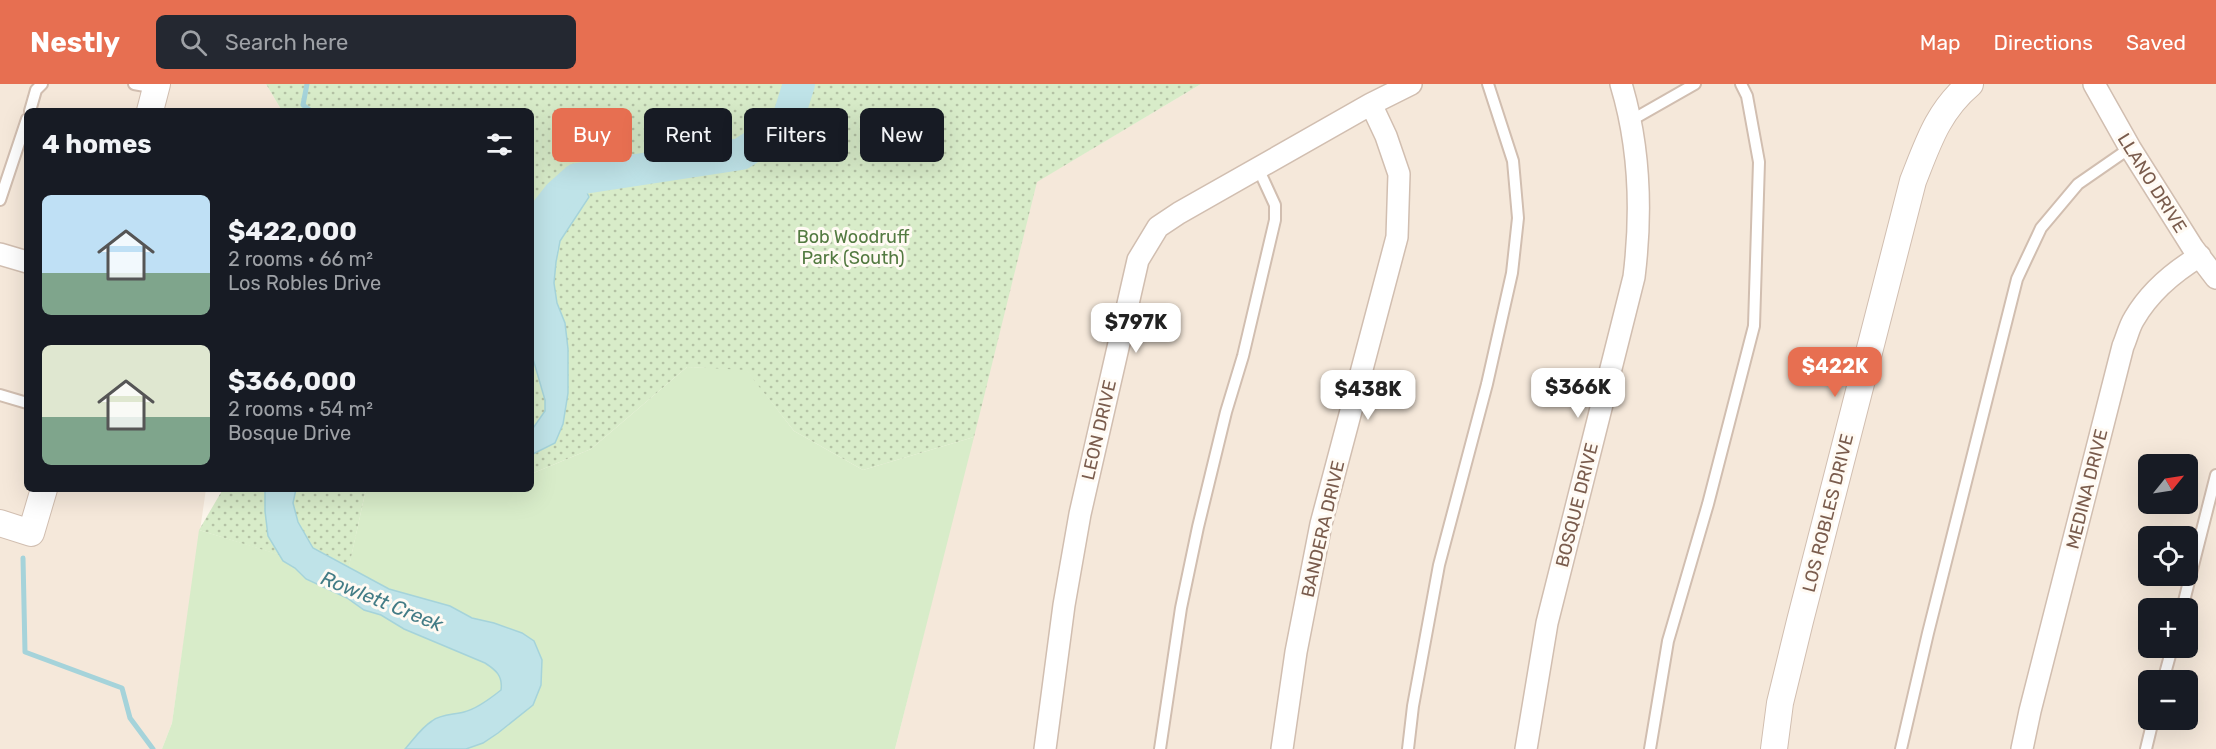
<!DOCTYPE html>
<meta charset="utf-8">
<style>
body{margin:0;font-family:Rubik,sans-serif;background:#242831;color:#f1f3f6;height:100vh;display:flex;flex-direction:column;font-size:22px;white-space:nowrap}
*{box-sizing:border-box;margin:0}
p{font-size:20px;color:#9ea1a6}
.icon{flex:none;width:33px;height:33px;fill:none;stroke:currentColor;stroke-width:2;stroke-linecap:round;stroke-linejoin:round}
.map{position:relative;flex:1;overflow:hidden}
.sheet{position:absolute;left:24px;top:24px;width:510px;height:384px;display:flex;flex-direction:column;background:#171b24;border-radius:9px;box-shadow:0 6px 24px #0002}
.sheet>*{flex:none}
.top-card{position:absolute;left:552px;top:24px;width:570px;height:54px;display:flex;gap:12px}
.needle{width:39px;rotate:60deg}
.tools{position:absolute;left:2138px;top:370px;display:grid;gap:12px}
.tools a{display:grid;place-items:center;width:60px;height:60px;border-radius:9px;background:#171b24;box-shadow:0 6px 24px #0002;font-size:30px}
.price{position:absolute;translate:-50% -51px;padding:0 14px;border-radius:12px;background:#fff;color:#222;font-size:20px;line-height:39px;filter:drop-shadow(0 2px 3px #0008)}
.price::after{content:'';position:absolute;left:50%;top:36px;width:18px;height:14px;margin-left:-9px;background:inherit;clip-path:polygon(0 0,100% 0,50% 100%)}
.price.active{background:#e76f51;color:#fff}
ul{padding:0;list-style:none}
li{display:flex;align-items:center;gap:18px;height:150px;padding:0 18px}
li span{display:grid;place-items:center;flex:none;width:168px;height:120px;border-radius:9px;color:#555}
li>.icon{margin-inline-start:auto}
span .icon{width:72px;height:72px;fill:#fffc;stroke-width:1}
li b{font-size:26px}
h2{display:flex;justify-content:space-between;align-items:center;height:72px;padding:0 18px;font-size:26px}
.chip{padding:0 21px;border-radius:9px;background:#171b24;box-shadow:0 6px 24px #0002;font-size:21px;line-height:54px}
.chip.active{background:#e76f51;color:#fff}
header{display:flex;align-items:center;gap:36px;box-sizing:border-box;height:84px;padding:0 30px;background:#e76f51;color:#fff}
header strong{font-size:28px}
nav{display:flex;gap:33px;margin-inline-start:auto;font-size:21px}
.search{width:420px;height:54px;background:#242831;display:flex;align-items:center;gap:15px;box-sizing:border-box;padding:0 21px;border-radius:9px;color:#9ea1a6;font-size:22px}
.map>svg:first-child{display:block}
</style>
<header>
<strong>Nestly</strong>
<div class="search"><svg class="icon" aria-label="search" viewBox="0 0 24 24"><circle cx="10" cy="10" r="6"/><path d="M15 15l6 6"/></svg>Search here</div>
<nav><a>Map</a><a>Directions</a><a>Saved</a></nav>
</header>
<div class="map">
<svg width="2216" height="665" viewBox="0 0 2216 665">
<defs>
<pattern id="park-dots" width="8" height="8" patternUnits="userSpaceOnUse" patternTransform="scale(1.5)"><rect width="8" height="8" fill="#d8ecc9"/><path d="M2 2h.1M6 6h.1" fill="none" stroke="#b4c2a5" stroke-width="1.8" stroke-linecap="round"/></pattern>
</defs>
<rect width="100%" height="100%" fill="#fdf6ec"/>
<!-- residential -->
<path fill="#f5e8da" fill-rule="evenodd" d="M0,0H266L282,27H27V405H206L172,639L162,665H0Z
M1201,0H2216V665H895L1036,98ZM2148,381H2187V420H2148ZM2148,453H2187V492H2148ZM2148,525H2187V564H2148ZM2148,597H2187V636H2148Z"/>
<!-- green -->
<path fill="#d8ecc9" d="M687,283L746,285L794,347L863,386L974,353L895,665H162L172,639L199,446L347,491L366,405H531V390L591,365Z"/>
<!-- park -->
<path fill="url(#park-dots)" d="M266,0H1201L1037,98L974,353L863,386L794,347L746,286L687,283L591,365L531,390V27H282Z
M223,405H366L347,492L199,446Z"/>
<!-- water -->
<path fill="#bfe3e8" stroke="#a5d3da" stroke-width="1.5" d="M576,86L589,113L560,157L556,178L554,199L557,219L565,239L568,265V309L563,340L555,359L531,371V347L545,327V316L531,268V165C535,153 533,143 536,131C541,109 559,99 576,86Z
M265,405H296L293,419L298,438L313,464L389,505L450,522L472,534L494,539L522,549L534,557L542,576L541,601L533,621L498,649L483,659L466,665H405C414,655 421,644 432,637C441,630 453,631 464,628C477,625 491,614 501,606C503,592 496,586 485,579L404,545L381,531L364,526L347,514L306,495L295,484L283,477L268,452L265,427Z"/>
<g fill="none" stroke-linecap="round" stroke-linejoin="round">
<!-- stream -->
<path stroke="#a5d3da" stroke-width="5" d="M307,0L303,21L311,27
M23,474L25,568L122,604L130,634L153,665"/>
<!-- river -->
<path stroke="#bfe3e8" stroke-width="32" d="M531,206L542,162L544,130L558,112L577,95L741,70L786,41L799,0"/>
<defs>
<path id="service" d="M134,0L156,4
M30,27L36,6L42,0
M1630,37L1695,0
M0,116L27,35
M0,311L27,319
M2182,525L2216,391
M2163,597L2172,564
M1160,665L1181,524L1198,443L1226,328L1243,272L1275,136V121L1258,84
M1408,665L1413,622L1439,481L1487,300L1512,189L1518,134L1513,77L1488,0
M1650,665L1668,557L1708,420L1754,242L1759,78L1747,12L1741,0
M1901,665L1928,549L2017,195L2041,144L2078,100L2130,64
M2146,665L2153,636"/>
<path id="minor" d="M2094,0L2130,64L2193,164L2216,194
M0,170L27,178
M1045,665L1064,521L1080,430L1138,176L1158,143L1179,129L1371,20L1411,0
M1282,665L1296,568L1321,440L1397,153L1399,90L1386,52L1371,20
M1526,665L1547,539L1634,193C1642,128 1640,63 1621,0
M2022,665L2030,627L2123,262C2127,253 2129,243 2134,235C2149,209 2175,187 2200,172"/>
<path id="tertiary" d="M150,27L157,0
M0,439L31,449L44,405
M1774,665L1780,619L1800,537L1913,97C1928,59 1938,27 1970,0"/>
</defs>
<!-- service casing -->
<use href="#service" stroke="#d1beb0" stroke-width="14"/>
<!-- minor casing -->
<use href="#minor" stroke="#d1beb0" stroke-width="24"/>
<!-- tertiary casing -->
<use href="#tertiary" stroke="#d1beb0" stroke-width="28"/>
<!-- service -->
<use href="#service" stroke="#fff" stroke-width="10"/>
<!-- minor -->
<use href="#minor" stroke="#fff" stroke-width="21"/>
<!-- tertiary -->
<use href="#tertiary" stroke="#fff" stroke-width="26"/>
</g>
<g text-anchor="middle" stroke-width="6" stroke-linejoin="round" paint-order="stroke">
<!-- street labels -->
<g font-size="18" fill="#7a5c4d" stroke="#fffaf3">
<text transform="translate(2152 99) rotate(58)" y="6">LLANO DRIVE</text>
<text transform="translate(1099 346) rotate(-77)" y="6">LEON DRIVE</text>
<text transform="translate(2087 405) rotate(-76)" y="6">MEDINA DRIVE</text>
<text transform="translate(1577 421) rotate(-76)" y="6">BOSQUE DRIVE</text>
<text transform="translate(1828 429) rotate(-76)" y="6">LOS ROBLES DRIVE</text>
<text transform="translate(1323 445) rotate(-77)" y="6">BANDERA DRIVE</text>
</g>
<!-- park labels -->
<g font-size="18" fill="#537a41" stroke="#fffaf3">
<text x="853" y="159">Bob Woodruff<tspan x="853" dy="21">Park (South)</tspan></text>
</g>
<!-- water labels -->
<g font-size="20" font-style="italic" fill="#437c86" stroke="#fffaf3">
<text transform="translate(382 517) rotate(22)" y="7">Rowlett Creek</text>
</g>
</g>
</svg>
<div class="tools">
<a><svg class="needle" viewBox="-14 -14 28 28"><path d="M0-13l5 13h-10z" fill="#e53935"/><path d="M0 13l5-13h-10z" fill="#9ea1a6"/></svg></a>
<a><svg class="icon" aria-label="locate" viewBox="0 0 24 24"><circle cx="12" cy="12" r="6"/><path d="M12 2v4M12 18v4M2 12h4M18 12h4"/></svg></a>
<a>+</a>
<a>−</a>
</div>
<b class="price" style="left:1136px;top:270px">$797K</b>
<b class="price active" style="left:1835px;top:314px">$422K</b>
<b class="price" style="left:1578px;top:335px">$366K</b>
<b class="price" style="left:1368px;top:337px">$438K</b>
<div class="top-card">
<a class="chip active">Buy</a>
<a class="chip">Rent</a>
<a class="chip">Filters</a>
<a class="chip">New</a>
</div>
<section class="sheet">
<h2>4 homes<svg class="icon" aria-label="filters" viewBox="0 0 24 24"><path d="M4 7h16M4 17h16"/><circle cx="9" cy="7" r="2"/><circle cx="15" cy="17" r="2"/></svg></h2>
<ul>
<li><span style="background:linear-gradient(#bfe0f5 65%,#7fa58c 0)"><svg class="icon" aria-label="home" viewBox="0 0 24 24"><path d="M3 11l9-7 9 7M6 9v11h12V9"/></svg></span><div><b>$422,000</b><p>2 rooms · 66 m²</p><p>Los Robles Drive</p></div></li>
<li><span style="background:linear-gradient(#dfe7d0 60%,#7fa58c 0)"><svg class="icon" aria-label="home" viewBox="0 0 24 24"><path d="M3 11l9-7 9 7M6 9v11h12V9"/></svg></span><div><b>$366,000</b><p>2 rooms · 54 m²</p><p>Bosque Drive</p></div></li>
</ul>
</section>
</div>
